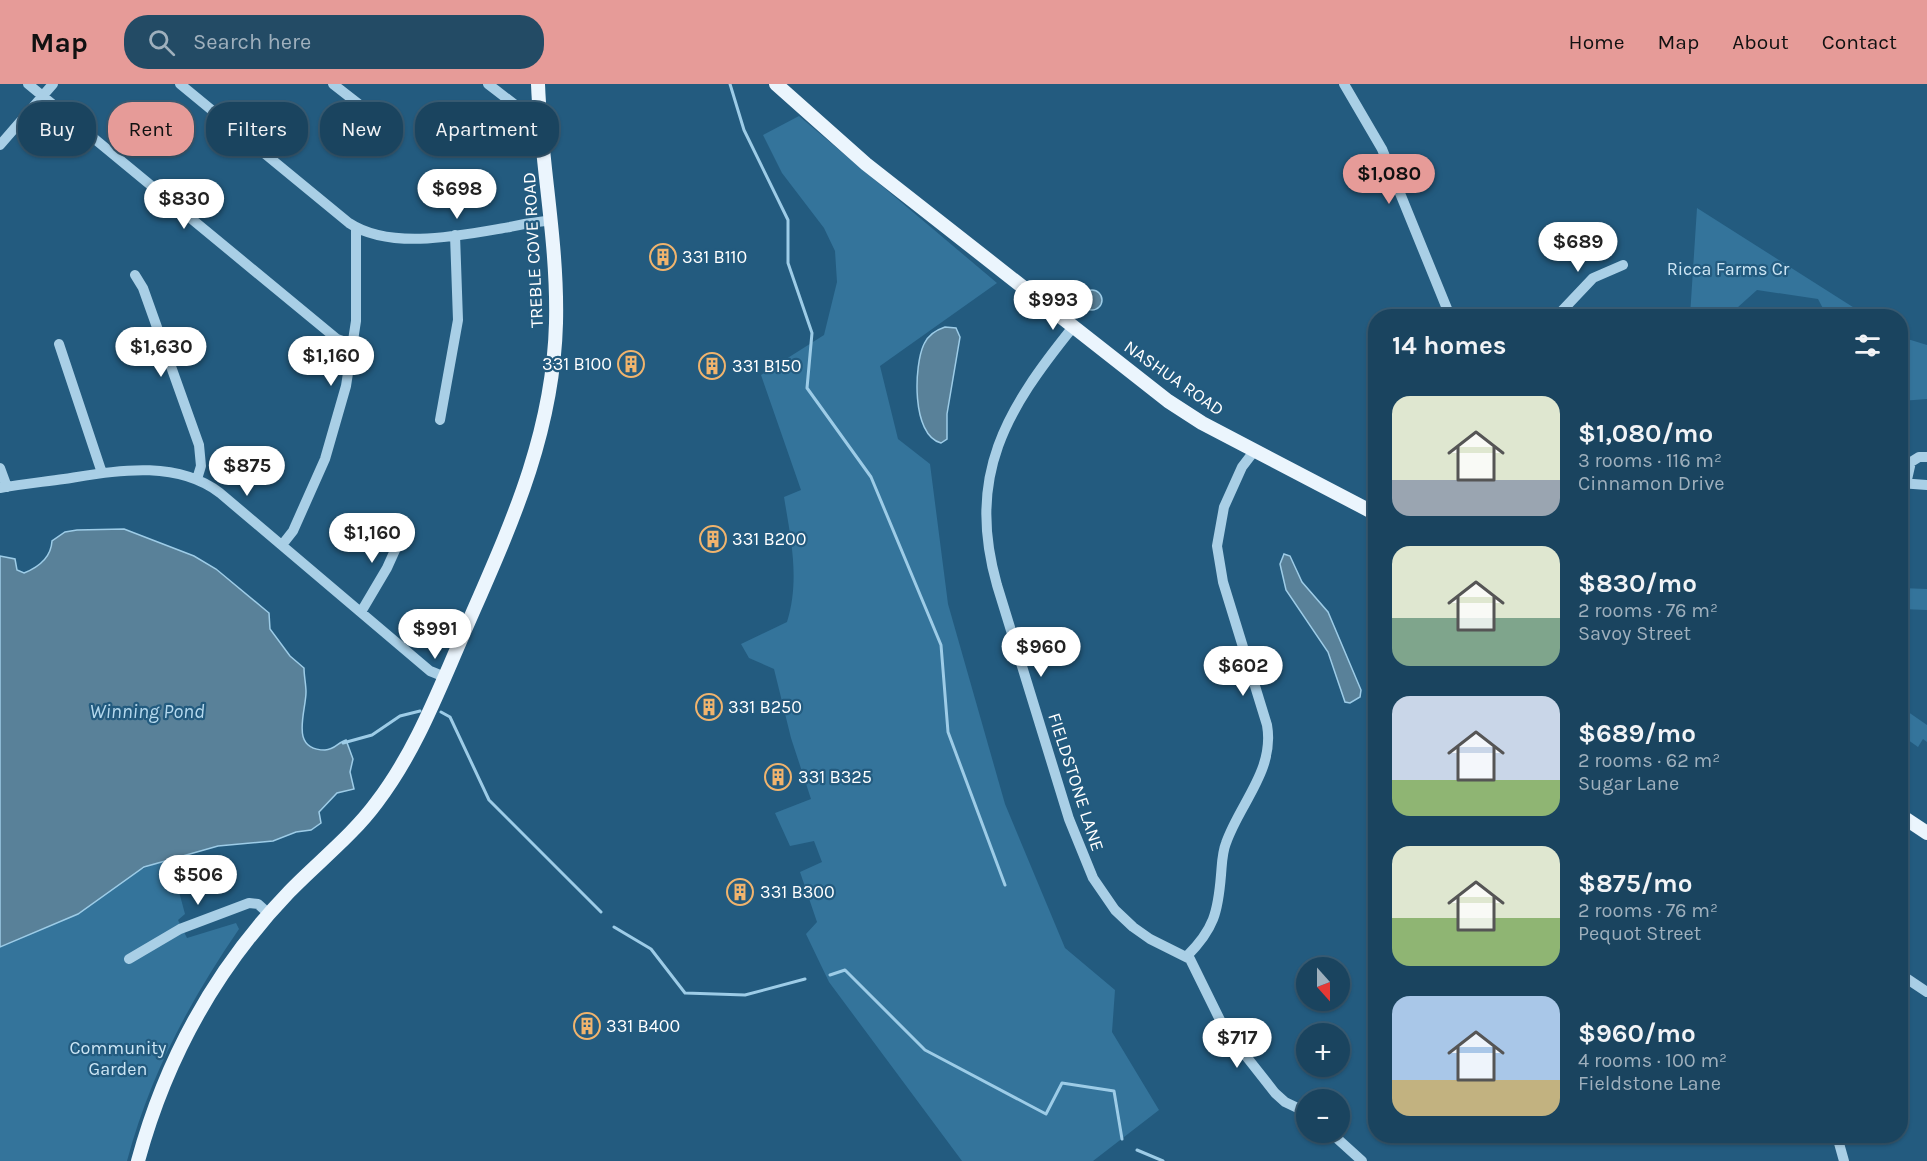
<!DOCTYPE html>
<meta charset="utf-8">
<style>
body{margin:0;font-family:Karla,sans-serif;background:#234b65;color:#f1f3f6;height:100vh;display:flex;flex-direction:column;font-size:22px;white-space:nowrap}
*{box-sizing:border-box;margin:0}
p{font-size:20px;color:#9fb0bd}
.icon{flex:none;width:33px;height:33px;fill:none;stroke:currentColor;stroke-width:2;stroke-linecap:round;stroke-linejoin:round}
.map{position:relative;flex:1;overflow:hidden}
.details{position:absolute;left:1368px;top:225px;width:540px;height:834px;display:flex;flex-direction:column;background:#1a445f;border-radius:24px;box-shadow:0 2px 4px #0004,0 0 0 2px #385c74}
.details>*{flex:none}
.hud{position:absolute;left:18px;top:18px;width:570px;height:54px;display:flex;gap:12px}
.needle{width:39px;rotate:159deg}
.controls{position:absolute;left:1296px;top:873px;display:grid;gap:12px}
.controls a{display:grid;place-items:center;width:54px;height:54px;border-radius:50%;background:#1a445f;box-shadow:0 2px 4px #0004,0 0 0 2px #385c74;font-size:30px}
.price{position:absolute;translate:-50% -51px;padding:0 14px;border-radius:21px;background:#fff;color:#222;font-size:20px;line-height:39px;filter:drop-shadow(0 2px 3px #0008)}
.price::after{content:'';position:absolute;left:50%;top:36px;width:18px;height:14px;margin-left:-9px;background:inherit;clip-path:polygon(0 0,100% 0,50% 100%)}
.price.active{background:#e69b98;color:#111}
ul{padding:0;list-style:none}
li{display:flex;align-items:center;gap:18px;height:150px;padding:0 24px}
li span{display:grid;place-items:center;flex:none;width:168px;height:120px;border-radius:18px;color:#555}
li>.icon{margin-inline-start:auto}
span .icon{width:72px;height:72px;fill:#fffc;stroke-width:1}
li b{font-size:26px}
h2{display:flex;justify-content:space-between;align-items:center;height:72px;padding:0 24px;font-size:26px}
.chip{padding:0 21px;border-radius:24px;background:#1a445f;box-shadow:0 2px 4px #0004,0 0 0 2px #385c74;font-size:21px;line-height:54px}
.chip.active{background:#e69b98;color:#111}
header{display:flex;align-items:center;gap:36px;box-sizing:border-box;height:84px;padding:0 30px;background:#e69b98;color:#111}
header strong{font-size:28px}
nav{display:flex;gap:33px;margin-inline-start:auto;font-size:21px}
.search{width:420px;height:54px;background:#234b65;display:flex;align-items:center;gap:15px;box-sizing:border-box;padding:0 21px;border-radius:24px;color:#9fb0bd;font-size:22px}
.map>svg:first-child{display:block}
</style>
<header>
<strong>Map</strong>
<div class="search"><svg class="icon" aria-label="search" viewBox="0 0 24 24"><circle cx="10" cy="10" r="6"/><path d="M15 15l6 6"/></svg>Search here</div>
<nav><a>Home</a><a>Map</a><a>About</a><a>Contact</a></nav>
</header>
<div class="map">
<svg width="1927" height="1077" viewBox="0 0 1927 1077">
<rect width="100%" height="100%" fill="#235b7f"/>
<!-- green -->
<path fill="#34749b" d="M799,32L997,199L880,282L898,355L930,380L948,520L1005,720L1065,864L1115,906L1112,948L1159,1026L1093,1077H962L829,898L806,850L817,838L800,788L822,778L814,757L790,762L775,729L811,715L791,654L774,585L749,574L741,560L787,538C800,496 791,456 784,413L801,406L761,291L824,251L837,198L835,167L824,144L782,89L763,51Z
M1697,124L1867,232H1827L1818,215L1757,206L1728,232H1690Z
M1901,253L1927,261V315L1901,317Z
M1901,504L1927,505V526L1901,525Z
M1901,623L1927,641V658L1923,655L1918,663L1901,651Z
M170,774L185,830L178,836L187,854L236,839L239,845C189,918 150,991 127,1077H0V863L78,830L135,788Z"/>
<!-- water -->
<path fill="#598199" stroke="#9dcce7" stroke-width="1.5" d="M1082 216a10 10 0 1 1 20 0a10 10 0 1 1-20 0Z
M945,243L956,244L960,253L947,330V355L941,359C911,351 914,281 924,260C928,251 936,246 945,243Z
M124,445L194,472L216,485L269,529L270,545L290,572L304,584C304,592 306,600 306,608C306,628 289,666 325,666C335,666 338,658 346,656L353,675L350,688L354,705L337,709L319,728L321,739L311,746L296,748L273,757L218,762L144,783L78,830L0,863V472L15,475L17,486L24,489C39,483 51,474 52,457L65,448L77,446Z
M1284,470L1290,472L1302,498L1328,528L1361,606L1360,613L1350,619L1345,618L1328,568L1286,506L1280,480Z"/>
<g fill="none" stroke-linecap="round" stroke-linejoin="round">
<!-- stream -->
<path stroke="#9dcce7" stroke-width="3" d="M730,0L744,46L788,136V179L812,249L807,304L871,393L941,561L948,648L1005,801
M441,628L450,633L489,716L601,828
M343,659L372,651L400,632L420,627
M614,843L651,865L685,909L745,911L805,895
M830,891L845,886L925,966L1046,1030L1062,999L1114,1007L1122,1055
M1137,1066L1163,1077"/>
<!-- minor -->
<path stroke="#a9cfe6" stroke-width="10" d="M28,0L337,255L354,261
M180,0L349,139C391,167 463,151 510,143C524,140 537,137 551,137
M333,0L392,46
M488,0L523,27L541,33
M1344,0L1382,65L1450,232
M0,61L53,0
M135,191L143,204L199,361L201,382L197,395
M1557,232L1593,194L1623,181
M1073,243C1006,326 966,391 997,501L1069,735L1093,794L1115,826L1133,843L1150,855L1190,875L1222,940L1238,962L1275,1009L1285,1018L1306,1028
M59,260L102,389
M440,336L458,236L455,151
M0,384L7,403
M1900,399L1927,401
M1906,400L1911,378L1919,373H1927
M0,404C21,400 43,398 64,395C116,387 175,375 220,409L430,587L445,593
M282,461L293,447L325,375L346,302L356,237V144
M361,528L387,484L405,444
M1187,872C1214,845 1218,828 1221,791C1222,780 1222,769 1226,759C1240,719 1275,686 1267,641L1223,498L1217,462L1224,423L1242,383L1255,366
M129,875L180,845L249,819L258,820L269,830
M1900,890L1927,908
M1330,1048L1362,1077
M1837,1052L1844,1077"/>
<!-- major -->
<path stroke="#ebf5fd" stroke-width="14" d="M776,0L866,80L1168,317L1202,339L1376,430
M1900,731L1927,749
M138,1077C166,974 215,885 289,808C318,778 352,752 377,718C415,668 437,610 462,553C507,449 553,355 556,239C558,159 541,80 538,0"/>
</g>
<!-- icons -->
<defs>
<symbol id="building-ring" viewBox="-11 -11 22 22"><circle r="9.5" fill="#235b7f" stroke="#f1b46d" stroke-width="1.5"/><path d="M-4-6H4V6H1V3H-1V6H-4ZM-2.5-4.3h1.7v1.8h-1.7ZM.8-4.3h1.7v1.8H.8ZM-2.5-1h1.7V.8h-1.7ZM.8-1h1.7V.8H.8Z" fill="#f1b46d"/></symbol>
</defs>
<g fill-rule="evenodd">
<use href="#building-ring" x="648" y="158" width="30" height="30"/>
<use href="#building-ring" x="616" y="265" width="30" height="30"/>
<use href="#building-ring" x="697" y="267" width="30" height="30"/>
<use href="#building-ring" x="698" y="440" width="30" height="30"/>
<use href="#building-ring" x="694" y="608" width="30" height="30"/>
<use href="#building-ring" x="763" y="678" width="30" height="30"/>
<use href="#building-ring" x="725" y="793" width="30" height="30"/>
<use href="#building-ring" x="572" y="927" width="30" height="30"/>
</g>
<g text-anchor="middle" stroke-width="4.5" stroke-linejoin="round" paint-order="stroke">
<!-- street labels -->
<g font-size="18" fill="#fff" stroke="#235b7f">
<text transform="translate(533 166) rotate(-93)" y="6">TREBLE COVE ROAD</text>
<text transform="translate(1174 294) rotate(35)" y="6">NASHUA ROAD</text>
<text transform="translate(1076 698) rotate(72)" y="6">FIELDSTONE LANE</text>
</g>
<!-- poi labels -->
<g font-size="18" fill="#fff" stroke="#235b7f" text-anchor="start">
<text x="682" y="179">331 B110</text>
<text x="612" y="286" text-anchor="end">331 B100</text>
<text x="732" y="288">331 B150</text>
<text x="732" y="461">331 B200</text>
<text x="728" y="629">331 B250</text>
<text x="798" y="699">331 B325</text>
<text x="760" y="814">331 B300</text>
<text x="606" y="948">331 B400</text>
</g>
<!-- park labels -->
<g font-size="18" fill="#cde6f5" stroke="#235b7f">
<text x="1728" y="191">Ricca Farms Cr</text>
<text x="118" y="970">Community<tspan x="118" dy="21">Garden</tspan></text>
</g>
<!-- water labels -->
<g font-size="20" font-style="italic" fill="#b5d9ee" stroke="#235b7f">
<text x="147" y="634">Winning Pond</text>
</g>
</g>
</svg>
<div class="controls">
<a><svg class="needle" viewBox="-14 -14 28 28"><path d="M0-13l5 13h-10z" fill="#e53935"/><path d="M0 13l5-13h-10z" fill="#9fb0bd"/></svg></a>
<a>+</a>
<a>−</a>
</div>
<b class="price active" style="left:1389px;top:121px">$1,080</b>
<b class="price" style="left:457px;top:136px">$698</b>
<b class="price" style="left:184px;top:146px">$830</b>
<b class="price" style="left:1578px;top:189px">$689</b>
<b class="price" style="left:1053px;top:247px">$993</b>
<b class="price" style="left:161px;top:294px">$1,630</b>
<b class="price" style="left:331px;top:303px">$1,160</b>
<b class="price" style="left:247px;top:413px">$875</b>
<b class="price" style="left:372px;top:480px">$1,160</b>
<b class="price" style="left:435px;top:576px">$991</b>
<b class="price" style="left:1041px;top:594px">$960</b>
<b class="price" style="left:1243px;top:613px">$602</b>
<b class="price" style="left:198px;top:822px">$506</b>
<b class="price" style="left:1237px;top:985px">$717</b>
<div class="hud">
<a class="chip">Buy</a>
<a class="chip active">Rent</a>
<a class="chip">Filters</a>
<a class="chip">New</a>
<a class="chip">Apartment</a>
</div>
<section class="details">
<h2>14 homes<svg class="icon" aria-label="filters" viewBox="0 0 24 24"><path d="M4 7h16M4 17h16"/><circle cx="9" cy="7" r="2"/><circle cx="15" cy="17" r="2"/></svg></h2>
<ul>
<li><span style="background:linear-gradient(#dfe7d0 70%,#9aa5b1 0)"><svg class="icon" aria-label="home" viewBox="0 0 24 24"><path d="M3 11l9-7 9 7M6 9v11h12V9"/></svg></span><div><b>$1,080/mo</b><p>3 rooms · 116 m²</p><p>Cinnamon Drive</p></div></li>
<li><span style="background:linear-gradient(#dfe7d0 60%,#7fa58c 0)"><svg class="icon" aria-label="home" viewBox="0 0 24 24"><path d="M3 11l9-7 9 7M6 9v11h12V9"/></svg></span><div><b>$830/mo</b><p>2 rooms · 76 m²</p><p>Savoy Street</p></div></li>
<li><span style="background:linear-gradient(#c9d6e8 70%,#8fb573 0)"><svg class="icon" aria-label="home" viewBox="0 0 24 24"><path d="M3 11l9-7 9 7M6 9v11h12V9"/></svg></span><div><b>$689/mo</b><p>2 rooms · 62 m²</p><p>Sugar Lane</p></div></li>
<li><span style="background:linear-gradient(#dfe7d0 60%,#8fb573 0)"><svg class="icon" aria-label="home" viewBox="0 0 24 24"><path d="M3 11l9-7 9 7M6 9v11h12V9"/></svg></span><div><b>$875/mo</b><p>2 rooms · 76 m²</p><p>Pequot Street</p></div></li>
<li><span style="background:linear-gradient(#a9c7e8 70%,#c2b280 0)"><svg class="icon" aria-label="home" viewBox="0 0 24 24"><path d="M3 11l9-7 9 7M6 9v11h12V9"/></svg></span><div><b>$960/mo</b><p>4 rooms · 100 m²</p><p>Fieldstone Lane</p></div></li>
</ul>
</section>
</div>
